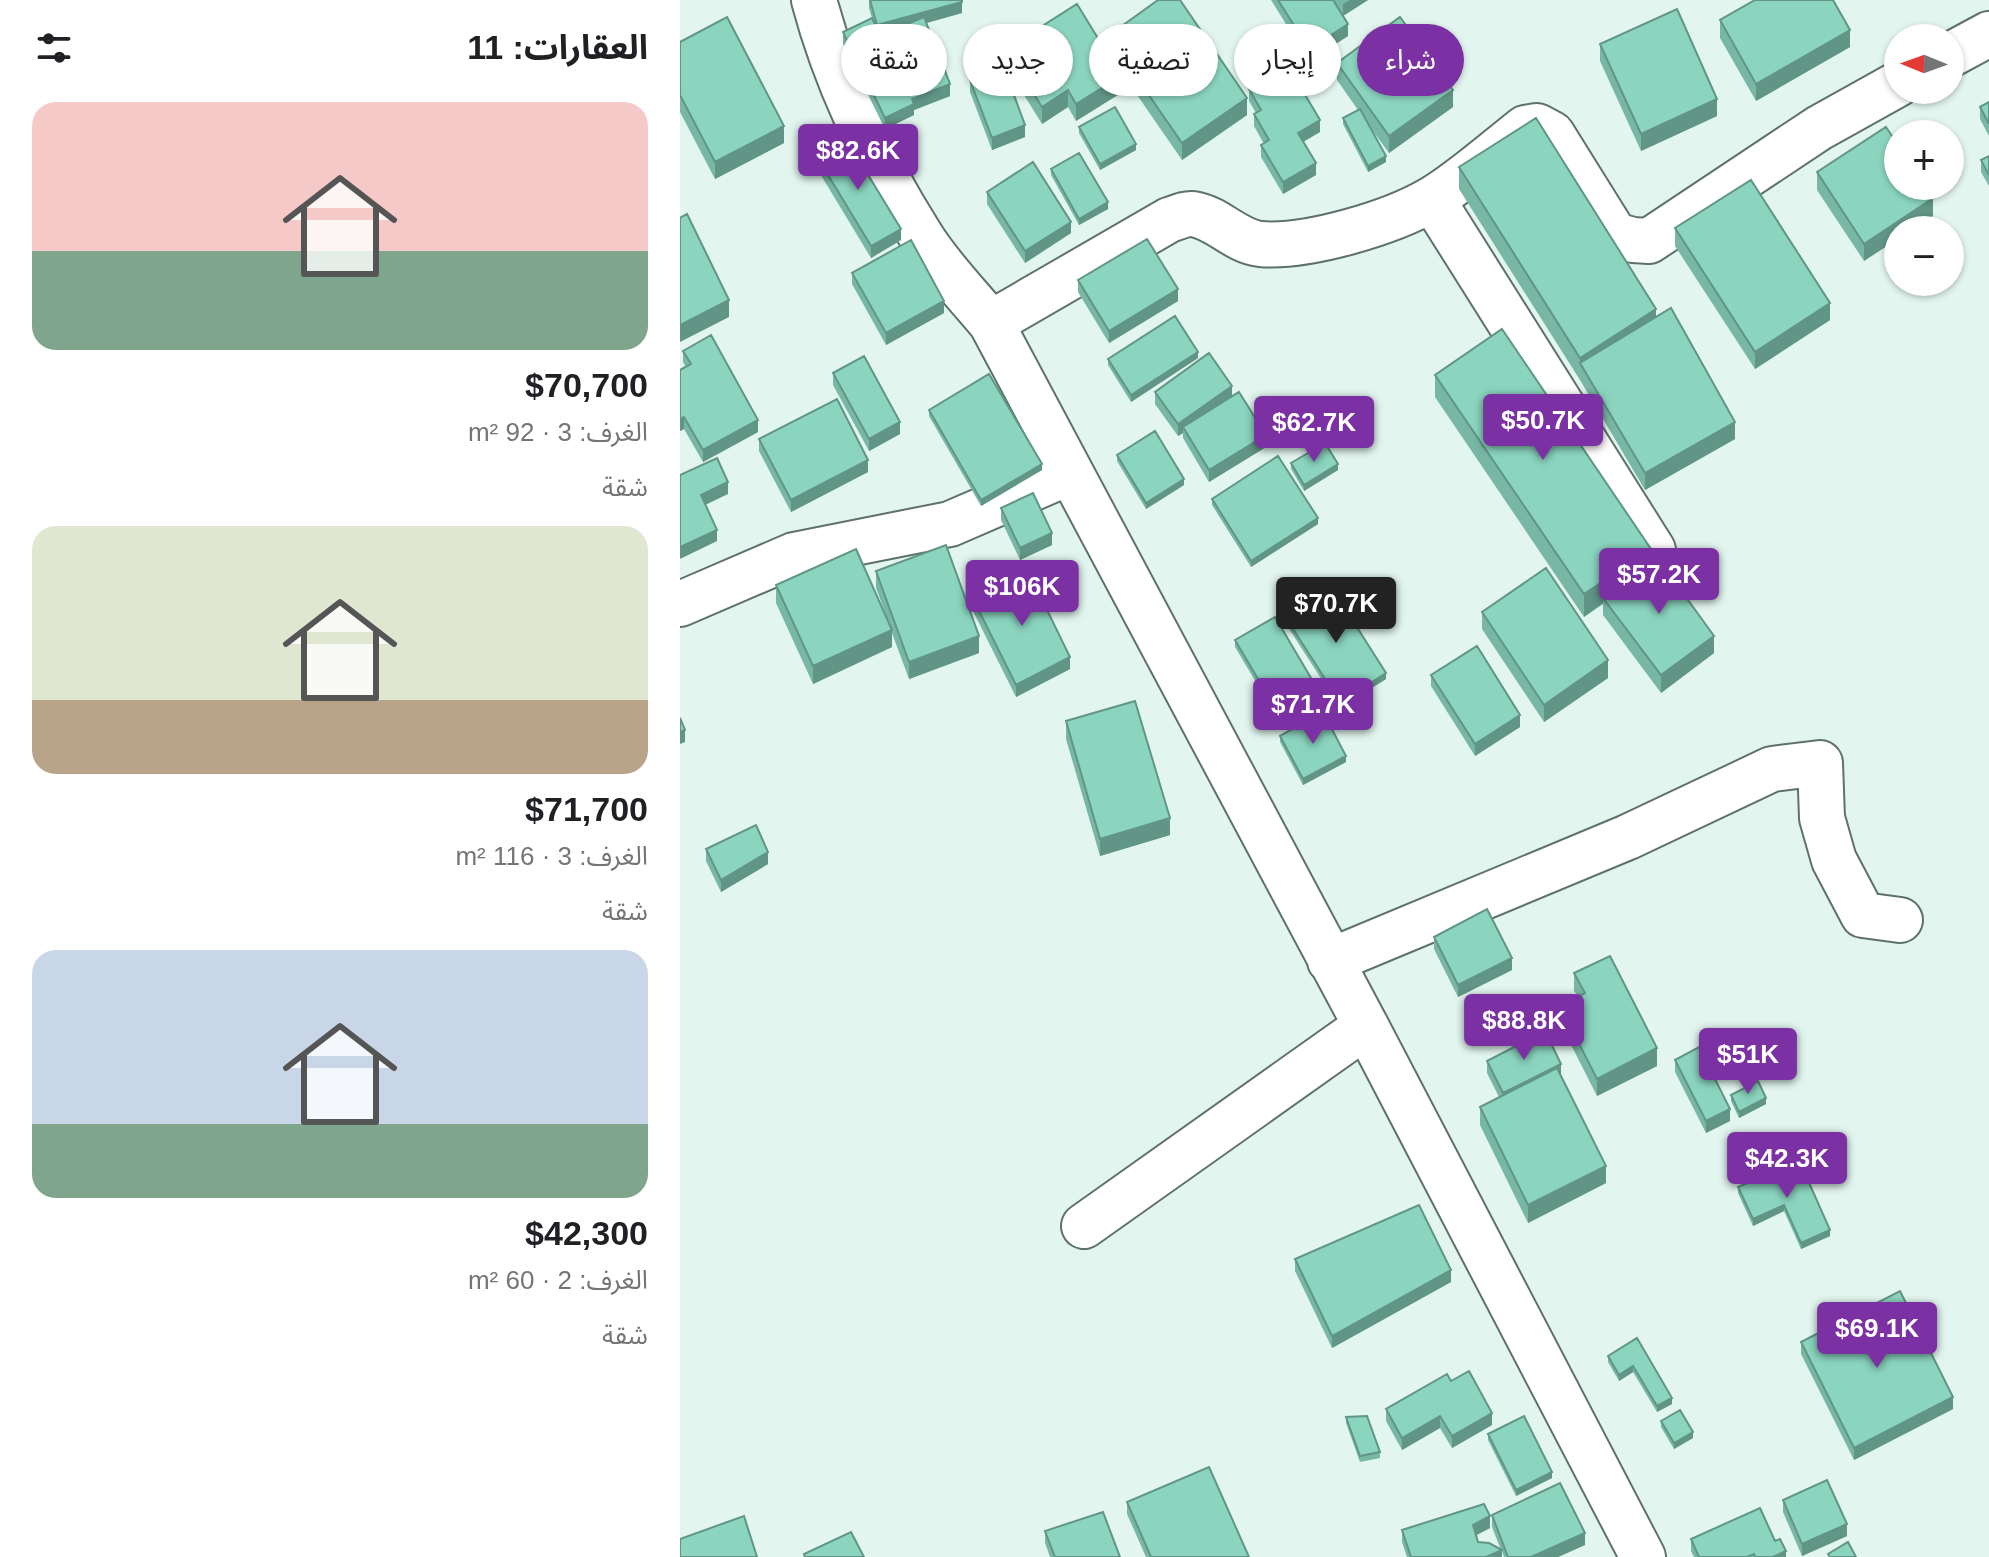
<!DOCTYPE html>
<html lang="ar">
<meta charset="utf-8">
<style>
body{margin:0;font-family:Arial,"Noto Sans Arabic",sans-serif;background:#f6f6f6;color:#202124;direction:rtl;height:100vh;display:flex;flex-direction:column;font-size:30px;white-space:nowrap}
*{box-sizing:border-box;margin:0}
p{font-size:26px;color:#757577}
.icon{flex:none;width:44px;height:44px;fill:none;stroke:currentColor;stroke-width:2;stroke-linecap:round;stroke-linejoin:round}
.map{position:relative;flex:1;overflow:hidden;direction:ltr}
.drawer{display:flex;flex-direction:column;background:#fff;width:680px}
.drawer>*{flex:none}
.hud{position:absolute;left:24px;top:24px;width:760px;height:72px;direction:rtl;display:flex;gap:16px}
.needle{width:52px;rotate:271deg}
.controls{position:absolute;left:1204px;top:24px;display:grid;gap:16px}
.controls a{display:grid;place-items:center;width:80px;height:80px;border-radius:50%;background:#fff;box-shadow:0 2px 6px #0004;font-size:40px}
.price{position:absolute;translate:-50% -68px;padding:0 18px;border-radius:8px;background:#7b31a3;color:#fff;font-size:26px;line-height:52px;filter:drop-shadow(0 2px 4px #0008)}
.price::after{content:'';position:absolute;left:50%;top:48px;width:24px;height:18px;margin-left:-12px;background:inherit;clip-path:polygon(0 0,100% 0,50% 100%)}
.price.current{background:#222;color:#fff}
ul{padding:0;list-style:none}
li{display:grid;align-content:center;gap:16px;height:424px;padding:0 32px}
li span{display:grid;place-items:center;height:248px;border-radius:24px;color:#555}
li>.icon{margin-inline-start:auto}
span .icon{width:144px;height:144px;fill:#fffc;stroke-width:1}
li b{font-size:34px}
h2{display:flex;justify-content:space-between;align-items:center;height:96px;padding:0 32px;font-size:34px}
.tag{padding:0 28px;border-radius:36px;background:#fff;box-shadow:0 2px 6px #0004;font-size:28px;line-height:72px}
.tag.current{background:#7b31a3;color:#fff}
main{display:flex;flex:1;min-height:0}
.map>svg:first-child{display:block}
</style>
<main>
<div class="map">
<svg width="1309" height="1557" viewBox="0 0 1309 1557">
<rect width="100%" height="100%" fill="#e2f6ef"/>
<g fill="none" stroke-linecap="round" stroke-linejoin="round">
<defs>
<path id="minor" d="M134,0C156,83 195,163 241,236C260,267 288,295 311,323L686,1026L963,1557
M1270,55L1309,34
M752,199L973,550
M311,323L489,220C496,218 506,213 513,214C538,218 555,241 580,244C627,248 711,223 752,199C781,182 817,150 845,128L857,126L872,134L935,235L953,240L969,241L1139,128L1218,84
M0,604L114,555L270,524L388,473
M650,961L948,837L1092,769L1140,763L1142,818L1154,860L1183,915L1220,920
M404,1226L686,1026"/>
</defs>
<!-- minor casing -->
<use href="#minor" stroke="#5f716b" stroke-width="48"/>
<!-- minor -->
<use href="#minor" stroke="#fff" stroke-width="44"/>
</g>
<!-- wall -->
<path fill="#78b7a4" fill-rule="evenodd" d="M189,0H282V13L246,23L270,96L234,110V115L205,129L163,44V32L192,18L189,8ZM206,35V44L201,36Z
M591,0H653L668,36L629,61Z
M653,0H688L663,16Z
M1040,20L1170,47L1076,101L1040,38Z
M428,36L567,115L502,160L428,53Z
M0,42L104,143L35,179L0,112Z
M920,44L1037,116L961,151L920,61Z
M326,49L441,93L396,121L388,107L362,124L326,66Z
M657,63L773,107L709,153L690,127L706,162L688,172L663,124V118L678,110L657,80Z
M290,80L345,137L312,150L290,92Z
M569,89L640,132L624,141L636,175L603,194L581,157V145L584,144L574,126V114L576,113L569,101Z
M1309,102V136L1300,119V107Z
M399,127L456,150L420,170L399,133Z
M136,155L221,240L191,258L136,167Z
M1309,156V186L1301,172V160Z
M779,167L976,316L1055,439L965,490L900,380L779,189Z
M371,169L428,209L399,225L371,175Z
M1137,172L1253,216L1231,230H1218L1184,261L1137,190Z
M307,192L391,233L345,263L307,204Z
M995,228L1150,320L1075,369L995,246Z
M172,273L264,313L206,345L172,284Z
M398,280L498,301L429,343L398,292Z
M3,351L78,432L23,462L4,429L0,431L6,367L3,362Z
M518,358L451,402L428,365V359Z
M153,373L220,434L189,451L153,385Z
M755,375L971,561L1034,653L981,693L923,615V604L904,617L755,397Z
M475,392L552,396L586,447L529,482L503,438V433L498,436L475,404Z
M249,410L362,470L301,506L249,416Z
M79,439L188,472L111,512L79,451Z
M437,455L504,485L466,509L437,461Z
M611,463L658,470L624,491L611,469Z
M532,499L638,524L571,567L532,505Z
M321,508L372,545L340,560L321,520Z
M196,571L299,653L229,679L212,633V647L133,684L96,603V585L206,615L196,588Z
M293,599L390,669L336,697L293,611Z
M802,612L928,678L864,722L802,629Z
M606,618L706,679L660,708L606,624Z
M555,640L638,696L598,719L555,647Z
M751,675L840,727L795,756L751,686Z
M386,721L490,835L420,856L386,739Z
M600,736L666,762L623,785L600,742Z
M26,849L88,864L41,892L26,861Z
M754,937L832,970L778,997L754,949Z
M894,973L977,1066L917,1096L880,1023V1006L898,996L894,991Z
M995,1060L1050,1121L1026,1133L995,1072Z
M807,1061L881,1076L926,1183L848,1223L800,1125V1107L819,1097L807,1073Z
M1051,1095L1086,1104L1059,1118L1051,1101Z
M1119,1160L1150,1236L1121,1249L1104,1211L1073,1226L1058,1193V1187Z
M615,1259L771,1282L652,1348L615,1271Z
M957,1338L992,1404L977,1412L953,1372L939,1381L928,1362V1356Z
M1121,1342L1273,1409L1174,1460L1121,1354Z
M771,1381L812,1425L772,1448L760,1428L722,1450L706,1421V1409Z
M666,1417L700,1452V1458L680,1462L666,1423Z
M981,1421L1013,1438L994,1449L981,1427Z
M808,1434L872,1478L836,1496L808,1440Z
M1103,1500L1167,1536L1122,1556L1103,1512Z
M447,1502L569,1557H466L447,1514Z
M812,1515L905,1545L878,1557H824L822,1551V1557H727L722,1542V1530L810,1528L796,1535L798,1542L821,1550L812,1527Z
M365,1531L440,1557H370L365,1543Z
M1011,1539L1095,1541L1106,1557H1014L1011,1551Z"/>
<!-- shaded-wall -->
<path fill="#619586" d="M670,0H688L663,16V4Z
M282,2V13L197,37V25Z
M668,24V36L629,61V49Z
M1170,30V47L1076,101V84Z
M441,76V93L396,121V104Z
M270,84V96L234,110V115L205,129V118L232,99Z
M388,90V107L362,124V107Z
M773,90V107L709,153V136Z
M567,98V115L502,160V143Z
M1037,99V116L961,151V134Z
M640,120V132L618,145V133Z
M345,125V137L312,150V138Z
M104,126V143L35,179V162Z
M456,144V150L420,170V164Z
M706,156V162L688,172V166Z
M636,163V175L603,194V182Z
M1253,198V216L1231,230H1218V239L1184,261V244Z
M428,202V209L399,225V219Z
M391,222V233L345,263V251Z
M221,229V240L191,258V246Z
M498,289V301L429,343V331Z
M49,300V317L0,342V325Z
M264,301V313L206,345V333Z
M1150,303V320L1075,369V352Z
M976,309V331L900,363V358Z
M518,352V358L451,402V395Z
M552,386V398L503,427V433L498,436V424Z
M4,417V429L0,431V419Z
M78,420V432L23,462V450Z
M220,422V434L189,451V439Z
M1055,422V439L965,490V473Z
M586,435V447L529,482V470Z
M188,460V472L111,512V500Z
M362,464V470L301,506V500Z
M658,464V470L624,491V485Z
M504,479V485L466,509V503Z
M48,482V494L21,507V495Z
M638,518V524L571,567V561Z
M37,530V541L0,559V547Z
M372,533V545L340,560V548Z
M971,549V571L923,598V603L904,617V594Z
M212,630V647L133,684V666Z
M299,636V653L229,679V662Z
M1034,636V653L981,693V675Z
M390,657V669L336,697V685Z
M928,660V678L864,722V705Z
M706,673V679L660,708V702Z
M638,690V696L598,719V713Z
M840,715V727L795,756V744Z
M5,730V742L0,744V732Z
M666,756V762L623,785V779Z
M490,818V835L420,856V839Z
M88,852V864L41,892V880Z
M832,958V970L778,997V985Z
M977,1048V1066L917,1096V1079Z
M881,1064V1076L823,1105V1093Z
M1086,1098V1104L1059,1118V1112Z
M1050,1109V1121L1026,1133V1121Z
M926,1166V1183L848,1223V1205Z
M1104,1205V1211L1073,1226V1219Z
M1150,1230V1236L1121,1249V1243Z
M771,1270V1282L652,1348V1336Z
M953,1366V1372L939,1381V1375Z
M1273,1397V1409L1174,1460V1448Z
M992,1398V1404L977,1412V1406Z
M812,1413V1425L772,1448V1436Z
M760,1416V1428L722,1450V1438Z
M1013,1432V1438L994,1449V1443Z
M872,1472V1478L836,1496V1490Z
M810,1516V1528L793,1537V1525Z
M1167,1524V1536L1122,1556V1544Z
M905,1533V1545L878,1557H851Z
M822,1550V1557H806Z
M1106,1551V1557H1093Z"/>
<!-- building -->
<path fill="#8bd5bf" stroke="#619586" stroke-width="2" d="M190,0H282V2L197,25Z
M478,0H500L567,98L502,143L428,36Z
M598,0H653L668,24L629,49Z
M1075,0H1153L1170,30L1076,84L1040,20Z
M397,4L441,76L396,104L388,90L362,107L326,49Z
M997,9L1037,99L961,134L920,44Z
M47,17L104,126L35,162L0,95V42Z
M244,17L270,84L232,99L234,104L205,118L163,32L192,18L224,83L206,33Z
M720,17L773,90L709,136L657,63Z
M608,66L640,120L618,133L636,163L603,182L581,145L589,140L574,114L581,110L569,89Z
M324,68L345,125L312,138L290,80Z
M1309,102V124L1300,107Z
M435,107L456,144L420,164L399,127Z
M680,109L706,156L688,166L663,118Z
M856,118L976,309L900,358L779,167Z
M1206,127L1218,145V186H1245L1253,198L1184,244L1137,172Z
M165,137L221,229L191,246L136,155Z
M399,153L428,202L399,219L371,169Z
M1309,156V175L1301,160Z
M353,162L391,222L345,251L307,192Z
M1071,180L1150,303L1075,352L995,228Z
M7,214L49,300L0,325V218Z
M467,239L498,289L429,331L398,280Z
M231,240L264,301L206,333L172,273Z
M991,308L1055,422L965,473L900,363Z
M495,316L518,352L451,395L428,359Z
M822,329L971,549L904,594L755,375Z
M31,335L78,420L23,450L4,417L0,419V370L11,364L3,351Z
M529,353L552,386L498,424L475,392Z
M184,356L220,422L189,439L153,373Z
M309,374L362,464L301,500L249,410Z
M559,392L586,435L529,470L503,427Z
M157,399L188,460L111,500L79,439Z
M475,431L504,479L466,503L437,455Z
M645,443L658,464L624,485L611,463Z
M598,456L638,518L571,561L532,499Z
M37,458L48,482L21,495L37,530L0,547V475Z
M353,493L372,533L340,548L321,508Z
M266,545L299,636L229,662L196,571Z
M176,549L212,630L133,666L96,585Z
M977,557L1034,636L981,675L923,598Z
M866,568L928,660L864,705L802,612Z
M348,571L390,657L336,685L293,599Z
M652,588L706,673L660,702L606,618Z
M595,617L638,690L598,713L555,640Z
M797,646L840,715L795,744L751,675Z
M455,701L490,818L420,839L386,721Z
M643,712L666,756L623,779L600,736Z
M0,718L5,730L0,732Z
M76,825L88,852L41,880L26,849Z
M807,909L832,958L778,985L754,937Z
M930,956L977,1048L917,1079L880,1006L905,993L894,973Z
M865,1031L881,1064L823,1093L807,1061Z
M1019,1047L1050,1109L1026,1121L995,1060Z
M877,1068L926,1166L848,1205L800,1107Z
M1078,1081L1086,1098L1059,1112L1051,1095Z
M1119,1160L1150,1230L1121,1243L1104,1205L1073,1219L1058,1187Z
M739,1205L771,1270L652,1336L615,1259Z
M1220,1291L1273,1397L1174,1448L1121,1342Z
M957,1338L992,1398L977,1406L953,1366L939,1375L928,1356Z
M789,1371L812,1413L772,1436L760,1416L722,1438L706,1409L767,1374L771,1381Z
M1000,1410L1013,1432L994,1443L981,1421Z
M687,1416L700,1452L680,1456L666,1417Z
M844,1416L872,1472L836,1490L808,1434Z
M529,1467L569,1557H471L447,1502Z
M1147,1480L1167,1524L1122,1544L1103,1500Z
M880,1483L905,1533L851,1557H828L812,1515Z
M804,1504L810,1516L793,1525L798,1542L809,1543L822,1550L806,1557H731L722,1530Z
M1080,1508L1095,1541L1100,1539L1106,1551L1093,1557H1075L1074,1554L1067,1557H1019L1011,1539Z
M423,1512L440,1557H375L365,1531Z
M64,1516L77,1557H0V1539Z
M171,1532L184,1557H125L124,1554Z
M1168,1542L1176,1557H1150L1148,1554Z"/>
</svg>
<div class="controls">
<a><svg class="needle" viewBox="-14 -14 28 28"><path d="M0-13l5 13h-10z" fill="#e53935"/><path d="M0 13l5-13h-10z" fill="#757577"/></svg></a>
<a>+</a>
<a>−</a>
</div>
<b class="price" style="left:178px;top:192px">$82.6K</b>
<b class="price" style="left:863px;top:462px">$50.7K</b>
<b class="price" style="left:634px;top:464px">$62.7K</b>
<b class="price" style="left:979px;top:616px">$57.2K</b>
<b class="price" style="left:342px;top:628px">$106K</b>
<b class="price current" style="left:656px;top:645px">$70.7K</b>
<b class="price" style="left:633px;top:746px">$71.7K</b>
<b class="price" style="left:844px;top:1062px">$88.8K</b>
<b class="price" style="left:1068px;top:1096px">$51K</b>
<b class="price" style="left:1107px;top:1200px">$42.3K</b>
<b class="price" style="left:1197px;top:1370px">$69.1K</b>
<div class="hud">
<a class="tag current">شراء</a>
<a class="tag">إيجار</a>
<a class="tag">تصفية</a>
<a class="tag">جديد</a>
<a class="tag">شقة</a>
</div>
</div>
<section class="drawer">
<h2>العقارات: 11<svg class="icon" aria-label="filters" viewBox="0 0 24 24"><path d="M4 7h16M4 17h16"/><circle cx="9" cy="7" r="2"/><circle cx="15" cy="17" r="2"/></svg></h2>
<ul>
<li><span style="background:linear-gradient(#f6c9c9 60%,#7fa58c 0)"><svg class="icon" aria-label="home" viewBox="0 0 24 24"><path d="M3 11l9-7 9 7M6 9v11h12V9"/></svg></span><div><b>$70,700</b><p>الغرف: 3 · 92 m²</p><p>شقة</p></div></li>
<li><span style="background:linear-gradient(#dfe7d0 70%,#b9a48a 0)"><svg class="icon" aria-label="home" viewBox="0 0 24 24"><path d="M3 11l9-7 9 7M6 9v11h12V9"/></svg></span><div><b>$71,700</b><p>الغرف: 3 · 116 m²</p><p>شقة</p></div></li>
<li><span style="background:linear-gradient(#c9d6e8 70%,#7fa58c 0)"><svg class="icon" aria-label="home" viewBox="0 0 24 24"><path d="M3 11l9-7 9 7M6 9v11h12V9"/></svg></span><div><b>$42,300</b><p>الغرف: 2 · 60 m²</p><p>شقة</p></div></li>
</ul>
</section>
</main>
